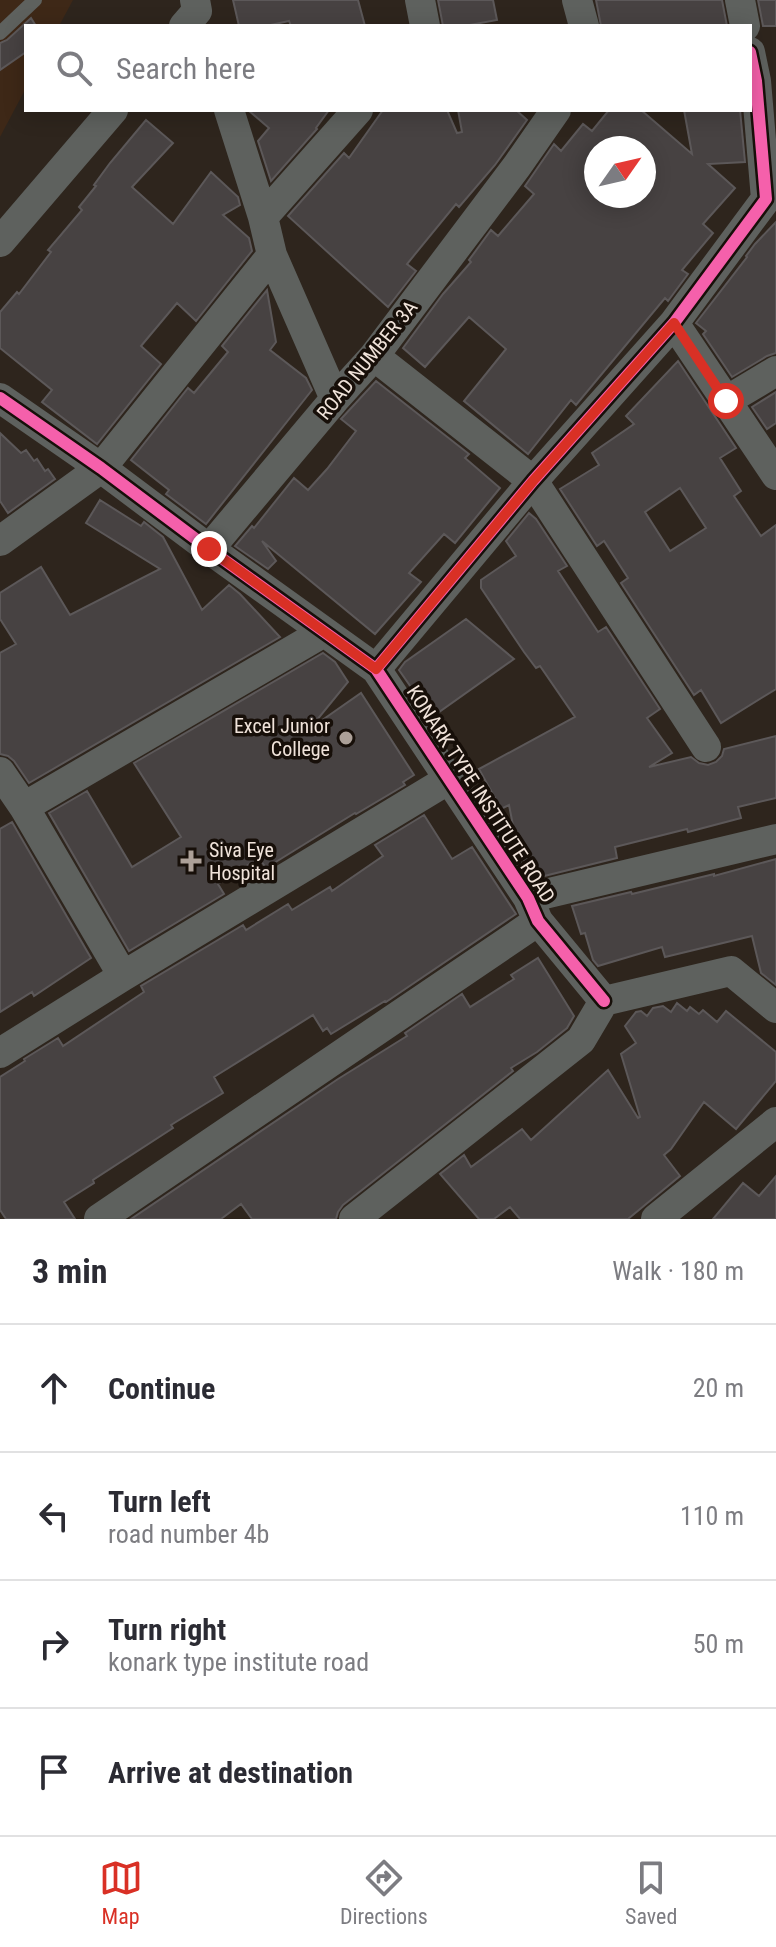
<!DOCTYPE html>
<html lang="en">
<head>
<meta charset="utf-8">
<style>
  :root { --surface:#fff; --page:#f2f2f3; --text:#2b2b33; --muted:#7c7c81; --line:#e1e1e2; --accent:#d93025 }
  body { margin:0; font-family:"Roboto Condensed",sans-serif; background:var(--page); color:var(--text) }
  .compass { position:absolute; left:584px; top:136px; width:72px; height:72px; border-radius:50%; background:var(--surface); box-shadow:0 4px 20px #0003; rotate:56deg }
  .stop { position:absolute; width:24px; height:24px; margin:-18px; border:6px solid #d93025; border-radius:50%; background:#fff }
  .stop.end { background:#d93025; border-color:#fff; box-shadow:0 2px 8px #0008 }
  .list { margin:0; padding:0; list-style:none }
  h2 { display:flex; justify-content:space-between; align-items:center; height:104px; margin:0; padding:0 32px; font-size:34px }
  h2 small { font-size:26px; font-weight:400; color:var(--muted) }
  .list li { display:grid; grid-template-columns:52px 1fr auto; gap:24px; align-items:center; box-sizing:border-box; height:128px; padding:0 32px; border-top:2px solid var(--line) }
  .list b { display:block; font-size:30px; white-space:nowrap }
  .list p { margin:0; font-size:26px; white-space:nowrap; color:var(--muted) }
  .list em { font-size:26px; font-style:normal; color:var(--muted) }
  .icon { flex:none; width:44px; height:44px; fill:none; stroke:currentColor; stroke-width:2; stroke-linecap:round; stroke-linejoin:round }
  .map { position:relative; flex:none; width:776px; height:1219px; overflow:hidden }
  .search { position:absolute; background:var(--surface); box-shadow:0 4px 20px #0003; left:24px; right:24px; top:24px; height:88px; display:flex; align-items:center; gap:20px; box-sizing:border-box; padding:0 28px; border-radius:0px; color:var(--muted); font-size:30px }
  .sheet { height:616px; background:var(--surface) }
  nav { display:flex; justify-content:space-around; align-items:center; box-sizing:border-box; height:112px; border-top:2px solid var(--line); background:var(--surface); font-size:22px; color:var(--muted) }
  nav a { display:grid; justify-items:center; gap:4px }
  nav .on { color:var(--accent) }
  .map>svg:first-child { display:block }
  .built { fill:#3e2817 }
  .building { fill:#474242; stroke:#5c5859; stroke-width:2; fill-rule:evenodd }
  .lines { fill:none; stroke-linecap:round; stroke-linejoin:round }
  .lane { stroke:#5e615e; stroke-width:14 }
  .street { stroke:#5e615e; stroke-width:30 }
  .cycleway-casing { stroke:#170f09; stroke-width:17 }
  .cycleway { stroke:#f560ab; stroke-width:12 }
  .route { stroke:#d93025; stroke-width:10 }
  .poi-dot { fill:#aca098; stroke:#170f09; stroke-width:3 }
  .labels { text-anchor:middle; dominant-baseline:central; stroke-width:7; stroke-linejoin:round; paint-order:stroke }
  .street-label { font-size:20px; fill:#f0e3da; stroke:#170f09 }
  .poi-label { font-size:20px; fill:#f0e3da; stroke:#170f09; text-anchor:end }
</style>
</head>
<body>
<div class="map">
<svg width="776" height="1219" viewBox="0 0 776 1219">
  <rect width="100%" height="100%" fill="#2e251d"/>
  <!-- built -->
  <path class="built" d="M0 0H73L59 26H26V88L0 137Z"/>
  <!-- building -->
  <path class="building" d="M233 0H358L365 26H291L289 21 266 26H239Z
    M438 0H493L497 20 464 26H443Z
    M596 0H722L727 26H601Z
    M758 0H776V26H763Z
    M31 18 36 26H26V52L0 70V43L7 40Z
    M248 110H329L316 128 317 129 271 181 258 141 269 128Z
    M383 110H447L457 133 462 132 458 110H516L527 120 495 165 459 207 456 204 407 264 416 271 388 307 288 216 344 153 349 158Z
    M609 110H641L692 154 684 110H740L745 162 708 164 735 188 703 224 713 233 682 270 688 274 668 301 665 298 576 405 571 400 528 454 464 401 506 349 469 317 425 367 403 348 443 294 471 262 469 260 491 230 498 236 534 194 525 186 554 144 561 151 583 124 592 131ZM596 148H644V196H596Z
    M146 120 173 143 132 187 173 224 211 172 238 197 240 205 223 215 249 238 252 251 196 321 177 303 141 346 161 364 97 444 42 402 52 390 0 348V312L17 292 19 294 51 252 48 250 82 210 79 207 96 186 94 185 110 163Z
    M776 222V353L767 356 732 377 703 334 706 331 696 323 747 257 746 256 755 244Z
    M267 290 276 342 270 350 306 378 312 390 206 524 166 494 169 490 131 460 188 388 194 393 228 352 222 346Z
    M678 361 736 448 720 458 741 491 734 496 761 536 776 525V689L721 723 701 690 694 695 621 583 628 578 604 541 597 546 560 489 599 465 592 453 634 424 626 416ZM680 488 706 528 670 551 645 512Z
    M376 381 469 454 465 458 500 488 455 543 444 534 409 573 421 582 375 634 262 541 276 561 268 569 235 546 252 526 254 528 294 478 308 490 327 469 356 431 341 419Z
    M776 392V423L767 429 752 407Z
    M0 433 21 453 26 450 34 461 37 459 45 471 48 469 55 479 8 513 0 501Z
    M100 500 141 526 144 522 163 537 202 610 229 585 240 594 280 637 29 783 14 761 8 756 0 754V653L16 644 0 619V593L41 567 70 615 160 569 86 523Z
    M529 513 536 519 567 566 558 571 598 632 606 627 660 709 647 718 672 753 649 767 691 757 699 763 708 765 716 762 722 756 724 749 776 736V798L738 807 741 818 688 832 687 829 615 847 617 858 536 878 518 851 509 805 501 809 479 769 575 717 540 666 536 668 524 652 481 588V580L516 556 506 541Z
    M466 619 514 659 432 717 399 670 405 662Z
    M323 653 335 662 348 682 316 721 318 723 361 693 414 775 403 782 405 785 356 814 355 813 266 868 259 858 218 884 224 894 129 951 49 813 87 791 132 867 181 837 134 763Z
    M424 815 452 859 472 847 516 914 386 1002 385 1001 331 1034 327 1028 323 1031 313 1015 214 1077 223 1093 171 1125 173 1128 93 1180 94 1183 64 1202 75 1219H6L0 1210V1077L25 1061 24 1059 58 1038 63 1046 144 992 141 986 243 925 246 930 288 904 292 910 330 887 332 891 383 856 375 845Z
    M12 822 91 958 34 996 32 992 0 1012V829Z
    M776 859V985L761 973 752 936 665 957 662 947 598 966 593 960 585 933 581 934 572 906 631 892 632 894 714 874V876Z
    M538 958 574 1016 567 1028 537 1052 511 1068 513 1071 343 1205 338 1212 336 1219H252L241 1204 221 1219H131L338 1079 407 1036 405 1033 462 994 470 1007 514 979 511 975Z
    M677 1003 687 1011 690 1007 699 1014 703 1010 717 1022 726 1011 776 1052V1081L736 1129 704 1102 671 1149 664 1155 680 1176 628 1219H520L510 1207 494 1219H479L440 1174 464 1155 471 1167 522 1129 531 1140 608 1070 638 1118 640 1117 621 1054 636 1043 625 1026 636 1012 641 1011 647 1016 653 1008 663 1006 671 1012Z
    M776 1176V1219H713L743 1183 759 1196Z"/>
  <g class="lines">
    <!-- lane -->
    <path class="lane" d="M0 33 35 0"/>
    <!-- street -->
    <path class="street" d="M420 0 425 26
      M577 0 584 26
      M740 0 745 26
      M184 26 197 11 195 0
      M229 110 263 217 272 255 335 399
      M263 217 358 110
      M0 242 113 110
      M674 323 776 475
      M374 356 533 481 706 747
      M0 398 101 468 209 549 376 669 528 898 538 921 604 1001
      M726 401 776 371
      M0 541 101 468 272 255
      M209 549 335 399 374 356 517 166 556 110
      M376 669 533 481 674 323 766 199 756 81 750 52
      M0 772 24 807 123 976
      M24 807 324 632
      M528 898 776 839
      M0 1053 123 976 451 778
      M99 1219 538 921
      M354 1219 581 1040 604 1001 731 971 776 1008
      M656 1219 776 1122"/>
    <!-- cycleway casing -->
    <g class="cycleway-casing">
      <path id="cycleway" d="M0 398 101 468 209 549 376 669 528 898 538 921 604 1001
        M376 669 533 481 674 323 766 199 756 81 750 52"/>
    </g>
    <!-- cycleway -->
    <use href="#cycleway" class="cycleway"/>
  </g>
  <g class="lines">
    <!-- route -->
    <path class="route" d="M209 549 376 669 533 481 674 323 726 401"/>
  </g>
  <!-- markers -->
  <g class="poi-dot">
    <circle cx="346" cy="738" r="8"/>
    <path d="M187 849h8v8h8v8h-8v8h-8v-8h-8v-8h8z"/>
  </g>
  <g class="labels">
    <!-- street labels -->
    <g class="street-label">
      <text transform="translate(367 360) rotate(-51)">ROAD NUMBER 3A</text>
      <text transform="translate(481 794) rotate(57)">KONARK TYPE INSTITUTE ROAD</text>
    </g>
    <!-- poi labels -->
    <g class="poi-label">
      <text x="330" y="726">Excel Junior<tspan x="330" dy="23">College</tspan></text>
      <text x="209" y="850" text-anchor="start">Siva Eye<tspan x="209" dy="23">Hospital</tspan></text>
    </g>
  </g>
</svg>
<svg class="compass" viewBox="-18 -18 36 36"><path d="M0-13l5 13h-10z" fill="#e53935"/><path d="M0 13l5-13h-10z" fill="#7c7c81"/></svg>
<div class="stop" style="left:726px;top:401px"></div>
<div class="stop end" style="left:209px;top:549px"></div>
<div class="search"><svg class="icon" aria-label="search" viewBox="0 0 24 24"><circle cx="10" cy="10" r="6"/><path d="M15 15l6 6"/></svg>Search here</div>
</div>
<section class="sheet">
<h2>3 min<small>Walk · 180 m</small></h2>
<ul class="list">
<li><svg class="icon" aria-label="ahead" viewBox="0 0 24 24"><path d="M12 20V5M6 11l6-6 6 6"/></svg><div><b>Continue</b></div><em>20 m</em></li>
<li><svg class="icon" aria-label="left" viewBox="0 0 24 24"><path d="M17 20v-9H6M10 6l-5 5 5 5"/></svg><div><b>Turn left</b><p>road number 4b</p></div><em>110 m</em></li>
<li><svg class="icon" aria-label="right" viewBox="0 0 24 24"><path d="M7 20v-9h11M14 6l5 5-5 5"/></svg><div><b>Turn right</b><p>konark type institute road</p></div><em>50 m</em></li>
<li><svg class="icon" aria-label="arrive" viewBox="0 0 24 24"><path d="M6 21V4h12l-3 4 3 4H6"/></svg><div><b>Arrive at destination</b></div></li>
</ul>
</section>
<nav>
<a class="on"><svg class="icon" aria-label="map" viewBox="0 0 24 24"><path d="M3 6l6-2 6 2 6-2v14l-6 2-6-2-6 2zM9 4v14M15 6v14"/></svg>Map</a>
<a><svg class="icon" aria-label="directions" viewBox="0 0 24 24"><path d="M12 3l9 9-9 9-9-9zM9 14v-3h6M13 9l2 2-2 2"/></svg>Directions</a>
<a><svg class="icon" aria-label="saved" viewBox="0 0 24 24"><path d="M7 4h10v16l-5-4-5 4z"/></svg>Saved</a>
</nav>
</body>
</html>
